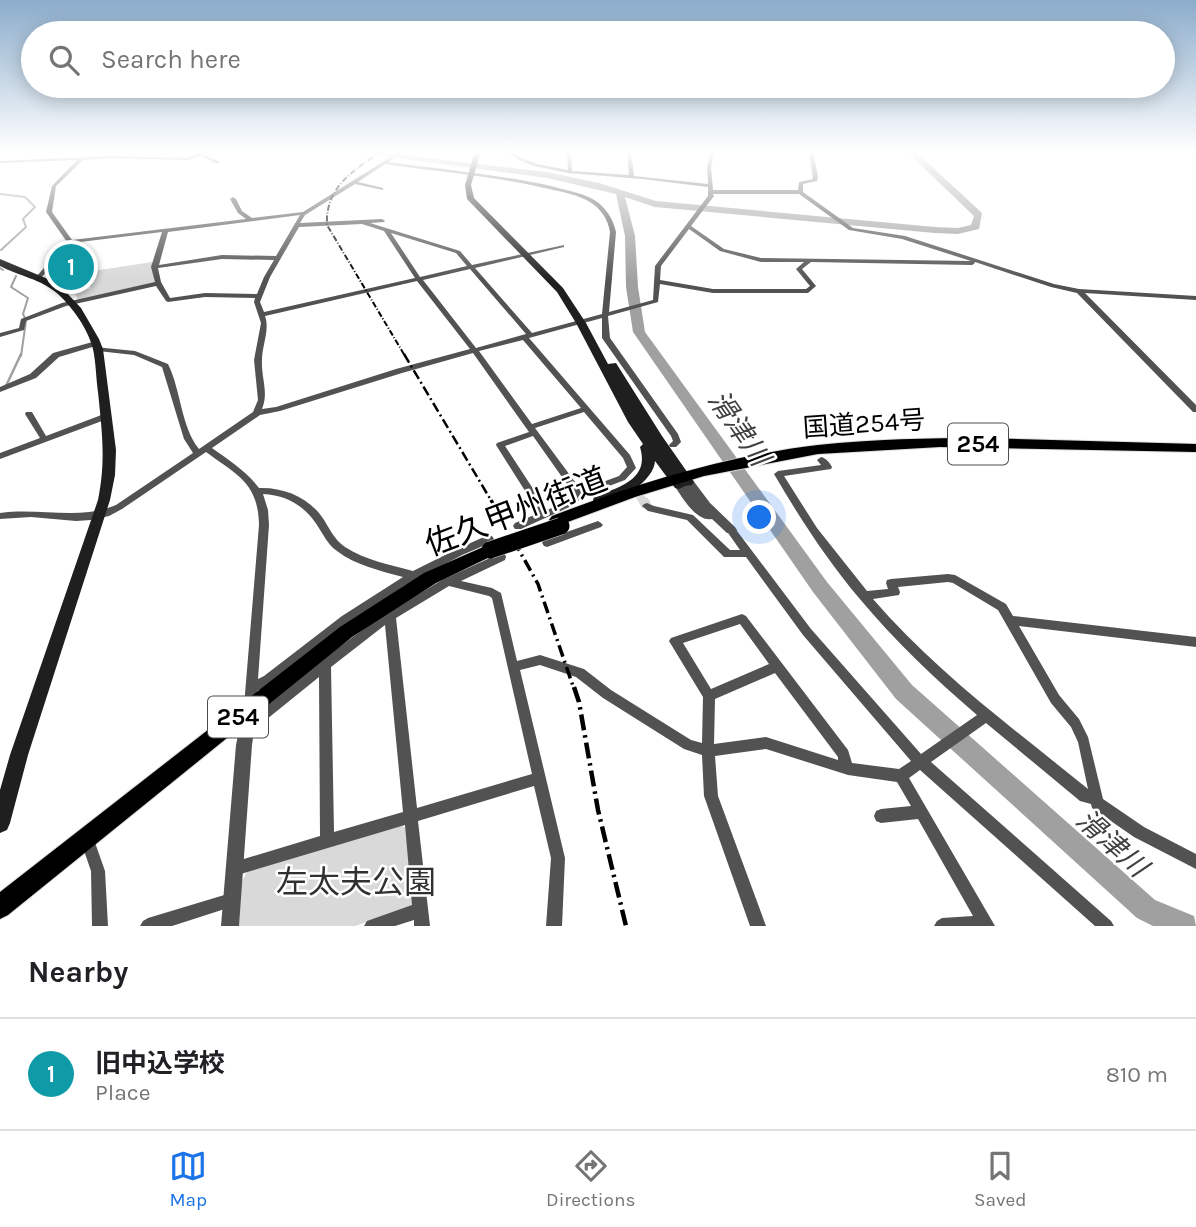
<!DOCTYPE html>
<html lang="en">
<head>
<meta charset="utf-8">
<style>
  :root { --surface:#fff; --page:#f6f6f6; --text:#202124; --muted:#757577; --line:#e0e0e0; --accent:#1a73e8 }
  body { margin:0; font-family:Karla,"Noto Sans JP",sans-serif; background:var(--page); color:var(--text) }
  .you { position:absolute; left:760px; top:518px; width:24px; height:24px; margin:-18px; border:5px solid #fff; border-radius:50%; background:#1a73e8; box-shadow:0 0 0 10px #1a73e833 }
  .badge { display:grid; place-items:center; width:46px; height:46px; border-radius:50%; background:var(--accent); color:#fff; font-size:23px; font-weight:700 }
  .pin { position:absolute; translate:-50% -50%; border:4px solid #fff; box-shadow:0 2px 7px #0006 }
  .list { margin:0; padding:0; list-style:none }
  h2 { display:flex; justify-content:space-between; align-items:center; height:91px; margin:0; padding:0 28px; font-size:30px }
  h2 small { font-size:23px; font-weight:400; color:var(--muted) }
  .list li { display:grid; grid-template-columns:46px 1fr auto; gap:21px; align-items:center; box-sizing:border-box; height:112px; padding:0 28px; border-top:2px solid var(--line) }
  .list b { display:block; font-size:26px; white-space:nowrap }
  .list p { margin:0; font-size:23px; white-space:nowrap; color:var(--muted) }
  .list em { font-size:23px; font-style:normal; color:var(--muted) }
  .icon { flex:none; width:38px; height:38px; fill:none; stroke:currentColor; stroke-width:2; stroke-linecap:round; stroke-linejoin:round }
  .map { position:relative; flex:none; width:1196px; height:926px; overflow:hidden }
  .search { position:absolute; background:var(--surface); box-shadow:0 4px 18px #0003; left:21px; right:21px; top:21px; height:77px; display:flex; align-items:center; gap:18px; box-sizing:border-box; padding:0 24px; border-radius:38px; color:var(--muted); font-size:26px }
  .sheet { height:203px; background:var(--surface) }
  nav { display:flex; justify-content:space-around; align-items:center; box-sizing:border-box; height:98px; border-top:2px solid var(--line); background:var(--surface); font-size:19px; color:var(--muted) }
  nav a { display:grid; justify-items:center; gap:4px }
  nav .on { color:var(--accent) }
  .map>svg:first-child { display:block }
  .green { fill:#d9d9d9 }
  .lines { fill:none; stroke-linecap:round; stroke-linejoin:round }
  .stream-far1 { stroke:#a0a0a0; stroke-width:2 }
  .stream { stroke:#a0a0a0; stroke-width:2.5 }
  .river { fill:#a0a0a0; fill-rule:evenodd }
  .minor-tunnel-far1 { stroke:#d9d9d9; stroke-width:8; stroke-dasharray:8 4.5; stroke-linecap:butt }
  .minor-tunnel { stroke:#d9d9d9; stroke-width:10; stroke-dasharray:10 5; stroke-linecap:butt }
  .trunk-casing { stroke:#dbdbdb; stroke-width:2 }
  .minor { fill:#525252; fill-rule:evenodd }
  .tertiary { fill:#525252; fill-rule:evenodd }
  .secondary { fill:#1f1f1f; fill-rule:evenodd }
  .trunk { fill:#000; fill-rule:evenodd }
  .rail-far3 { stroke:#000; stroke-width:2; stroke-dasharray:6 2 1 2; stroke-linecap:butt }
  .rail-far2 { stroke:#000; stroke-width:2.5; stroke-dasharray:10 3.5 2 3.5; stroke-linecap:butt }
  .rail-far1 { stroke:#000; stroke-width:3.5; stroke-dasharray:12 4.5 2 4.5; stroke-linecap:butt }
  .rail { stroke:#000; stroke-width:4.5; stroke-dasharray:16 5 2.5 5; stroke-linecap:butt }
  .trunk-bridge-casing { stroke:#dbdbdb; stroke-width:18; stroke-linecap:butt }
  .trunk-bridge { stroke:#000; stroke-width:17 }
  .labels { text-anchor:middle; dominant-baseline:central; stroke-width:5; stroke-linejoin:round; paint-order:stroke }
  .shield { fill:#fff; stroke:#4c4c4c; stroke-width:2 }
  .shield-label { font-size:24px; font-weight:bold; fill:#000 }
  .street-label { font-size:26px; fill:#000; stroke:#fff }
  .water-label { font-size:28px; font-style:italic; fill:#414141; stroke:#fff }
  .near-street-label { font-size:32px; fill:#000; stroke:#fff }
  .near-park-label { font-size:32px; fill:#303030; stroke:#fff }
</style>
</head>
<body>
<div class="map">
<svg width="1196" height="926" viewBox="0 0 1196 926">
  <rect width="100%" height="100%" fill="#fff"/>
  <!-- green -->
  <path class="green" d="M152 262 155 282 152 283 78 300 75 294 91 288 85 282 77 283 85 279 80 273Z
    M400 825 407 828 414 902 409 908 355 926H239L241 883 247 872Z"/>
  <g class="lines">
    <!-- stream-far1 -->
    <path class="stream-far1" d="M0 194 25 197 35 207 23 219 26 227 1 250
      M0 268 3 270
      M16 276 11 287 28 298 23 314 25 318
      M21 356 26 321"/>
    <!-- stream -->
    <path class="stream" d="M6 386 21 354"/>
    <!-- river -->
    <path class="river" d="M345 151H368L547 172 599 183 656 201 935 227 958 228 971 225 974 216 906 151H915L982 213 979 229 958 234 935 233 655 207 625 197 635 236 638 287 645 332 827 582 912 685 1155 900 1194 916 1196 926H1153L1137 918 896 699 813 592 633 332 626 287 625 236 616 194 547 178Z"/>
    <!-- minor-tunnel-far1 -->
    <path class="minor-tunnel-far1" d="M632 486 644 502"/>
    <!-- minor-tunnel -->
    <path class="minor-tunnel" d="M643 500 647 506"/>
    <!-- trunk casing -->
    <g class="trunk-casing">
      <path id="trunk" d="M983 438 1196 444V452L940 447 818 454 704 476 635 497 557 526 552 524 549 520 552 516C638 483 726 456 818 445 873 439 928 438 983 438Z
        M490 544 496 546 498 550 496 554 436 583 352 637 8 915 0 919V892L340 627 424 573Z"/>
    </g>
    <!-- minor -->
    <path class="minor" d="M207 151H213L204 155 219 161V163H215L200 156 188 160 112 158 83 160 56 186 52 212 72 240 246 219 238 213 230 199 233 197 236 199 242 211 252 218 303 212 400 151H405L388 162C444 170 500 174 555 187 568 191 584 193 596 201 607 209 613 219 616 232L609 312 653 300 655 266 708 196V187L642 179 568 173 534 166 519 160 506 152H483L481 151H510L522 158 537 164 568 170 567 151H571L572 171 629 175 627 151H631L634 176 708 184 707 167 711 151H715L711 167 713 190H798L799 182 813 179 809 151H813L818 177 817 181 803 184V192L853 228 905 236 1054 284 1079 289 1196 296V300L1085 293 1196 405V412H1193L1077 293 1051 287 975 262 974 264 972 265 811 262 802 269 816 286 808 293H713L660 284 658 302 608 316 610 338 678 434 681 442 676 447H670L669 445 673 441 671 436 602 338V318L529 338 630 455 636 468 625 480 582 496 576 504 521 529H515L513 526 515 523 539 513 496 445 497 443 529 432 473 353 402 373 280 411 260 415 212 448C229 460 246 471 259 488 283 487 308 497 322 517 329 527 334 540 345 547 365 560 391 565 413 571L455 550 486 536H492L494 539 492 542 462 555 404 586 350 623 272 684 257 691 256 706 254 710 250 712 246 710 244 706 259 525C258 482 237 475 206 452L122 509 109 516 91 520 76 521 31 517 0 519V513C39 507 79 521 116 505L193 453 184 439 162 367 134 355 98 351 94 349 95 347 135 351 168 364C181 390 181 427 199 449L253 412 258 400 254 360 261 323 254 302 255 298 205 297 168 302 166 301 156 286 66 306 26 321 24 330 0 337V333L19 328 21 319 62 303 155 282 151 267 162 232 72 243 40 279H36V277L67 242 46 212 52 186 77 160 0 163V161L112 156 188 158 197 153ZM385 164C439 172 496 176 549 189 563 192 578 195 590 202 601 209 608 219 610 232L602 314 532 333 475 268 564 247V245L472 265 460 251 370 223 384 222 385 221 382 219 300 223 305 215 355 184 383 190V188L358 182ZM713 194H799L849 230 902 239 971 261 761 258 724 249 691 226 714 196ZM300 215 276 256 222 255 159 265 168 232ZM362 224 384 231 415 278 264 312 260 302 270 277 299 227ZM689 229 720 251 761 262H804L796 269 810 286 806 289H713L660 280 661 266ZM391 233 456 253 467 266 420 277ZM222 259 274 260 264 277 257 294 205 293 170 298 161 282 158 268ZM470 269 526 334 476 348 423 280ZM417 281 470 349 396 369 276 407 262 409C269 392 261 378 262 360 262 345 270 330 265 316ZM523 340 581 408 532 424 479 351ZM584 412 623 458 627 467 619 476 581 490 535 428ZM533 436 574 494 570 500 547 510 505 446ZM263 494C286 495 305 506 317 525 323 534 328 545 337 551 355 565 381 571 403 577L342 616 264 676 258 679 269 525 268 510Z
      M96 341 100 343 99 345 59 357 36 378 0 392V387L30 374 53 353Z
      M26 412H32L46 436 104 414H110L111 416 110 418 0 459V453L40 438 25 414Z
      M821 457C826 458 830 463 832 467L831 469 784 476 817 528 867 591 888 589 886 583 887 580 891 579 948 574 955 575 1006 604 1013 616 1196 637V647L1019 626 1059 695 1079 719 1088 737 1103 799 1144 827 1196 854V869L1134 837 1092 808 1091 804 1080 801 986 723 931 762 1111 921 1114 926H1095L920 770 909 778 995 926H934L937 921 942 918 973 916 918 819 881 823 876 821 874 816 876 811 881 809 911 806 897 782 848 775 766 749 715 756 718 796 766 926H750L704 796 702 755 684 749 603 698 576 677 540 665 520 670 565 858 562 926H546L551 858 534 786 418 821 430 926H414V920L395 926H364L367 921 412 905 405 825 234 876 229 874 227 869 229 864 234 862 320 836 319 677 252 731 248 733 244 731 242 727 244 723 321 660 386 613 444 579 501 553 505 554 506 557 505 560 461 581 492 588 501 593 517 661 540 655 584 669 611 690 691 740 702 743 703 697 669 641 671 638 742 614 746 616 848 750 852 763 899 769 911 761 803 635 746 557H724L687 520 648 511 642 506 644 504 647 503 654 506 693 515 730 550H740L726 530 728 527H734L811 629 921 754 977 715C935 679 894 640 859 598 827 560 799 517 774 474L778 471 821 465 817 460ZM948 582 953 583 998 610 1051 703 1071 727 1078 742 1088 789C1013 728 936 672 873 599L899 595 900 592 898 587ZM449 586 489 596 492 598 532 774 417 808 396 618ZM740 624 769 664 711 689 683 643ZM385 625 403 812 334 832 331 667ZM775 673 838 757V760L766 737 714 744 715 699Z
      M598 521 601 523 603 525 601 527 547 547 544 546 542 543 544 540Z
      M87 832 92 834 105 871 108 926H92L91 871 80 839 82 834Z
      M231 893 236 895 238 900 236 905 231 907 172 926H140L143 921 148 918Z"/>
    <!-- tertiary -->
    <path class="tertiary" d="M688 478 692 479 710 503 735 527 737 530 735 533H727L712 519C696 522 682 497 674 485L675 482H683L684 479Z
      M250 703 255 705 257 710 252 745 239 926H221L236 745 243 710 245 705Z"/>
    <!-- secondary -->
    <path class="secondary" d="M475 151H481L471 185 474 198 563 288 586 323 608 364 616 363 662 436 692 479 694 482 692 485 685 486 679 489 675 488 655 461C654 482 614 507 594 503L593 500 594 497C619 487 650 480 640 447L643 444 628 422 576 323 557 292 467 199 465 185Z
      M0 259 48 279 65 291 81 308 99 339 103 349 116 450 115 475 110 500 28 755 10 823 7 830 0 833V790L10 755 98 500C106 460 102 432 98 392 96 378 96 363 93 349 88 329 73 308 58 294 41 279 19 276 0 266Z"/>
    <!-- trunk -->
    <use href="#trunk" class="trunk"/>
    <!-- rail-far3 -->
    <path class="rail-far3" d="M382 151C354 170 325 187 327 225L405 356"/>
    <!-- rail-far2 -->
    <path class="rail-far2" d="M404 354 492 502"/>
    <!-- rail-far1 -->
    <path class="rail-far1" d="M491 500 538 584 574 689"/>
    <!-- rail -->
    <path class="rail" d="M574 687 579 702 598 810 626 926"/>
    <!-- trunk-bridge casing -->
    <g class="trunk-bridge-casing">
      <path id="trunk-bridge" d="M490 550 561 526"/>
    </g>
    <!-- trunk-bridge -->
    <use href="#trunk-bridge" class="trunk-bridge"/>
  </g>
  <!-- sky -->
  <linearGradient id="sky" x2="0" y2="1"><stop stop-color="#8baccb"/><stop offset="0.54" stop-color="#fff"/><stop offset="1" stop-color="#fff" stop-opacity="0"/></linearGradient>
  <rect width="1196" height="281" fill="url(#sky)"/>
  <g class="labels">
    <!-- shield labels -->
    <g class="shield">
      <rect x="948" y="423.5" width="60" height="41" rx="5"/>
      <rect x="208" y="696.5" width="60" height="41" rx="5"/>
    </g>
    <g class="shield-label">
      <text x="978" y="444">254</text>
      <text x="238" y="717">254</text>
    </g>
    <!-- street labels -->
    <g class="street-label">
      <text transform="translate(864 424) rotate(-4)">国道254号</text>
    </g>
    <!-- water labels -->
    <g class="water-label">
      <text transform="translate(739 428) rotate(55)">滑津川</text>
      <text transform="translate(1112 843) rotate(42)">滑津川</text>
    </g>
    <!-- near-street labels -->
    <g class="near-street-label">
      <text transform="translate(516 512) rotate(-21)">佐久甲州街道</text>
    </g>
    <!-- near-park labels -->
    <g class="near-park-label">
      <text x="356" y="882">左太夫公園</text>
    </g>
  </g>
</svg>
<div class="you"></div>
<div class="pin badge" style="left:71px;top:267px;background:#0f9aa8">1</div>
<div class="search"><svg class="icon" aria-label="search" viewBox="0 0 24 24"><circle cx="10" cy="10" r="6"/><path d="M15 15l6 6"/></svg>Search here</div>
</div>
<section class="sheet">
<h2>Nearby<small></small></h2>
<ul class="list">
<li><span class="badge" style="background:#0f9aa8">1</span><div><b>旧中込学校</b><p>Place</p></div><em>810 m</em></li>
</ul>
</section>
<nav>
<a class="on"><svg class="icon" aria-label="map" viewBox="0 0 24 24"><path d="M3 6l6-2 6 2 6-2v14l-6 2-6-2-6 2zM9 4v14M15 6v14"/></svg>Map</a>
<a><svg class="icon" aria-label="directions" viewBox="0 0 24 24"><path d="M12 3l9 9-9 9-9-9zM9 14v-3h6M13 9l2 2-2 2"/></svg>Directions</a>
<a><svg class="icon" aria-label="saved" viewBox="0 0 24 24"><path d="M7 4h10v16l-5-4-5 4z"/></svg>Saved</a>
</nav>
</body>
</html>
